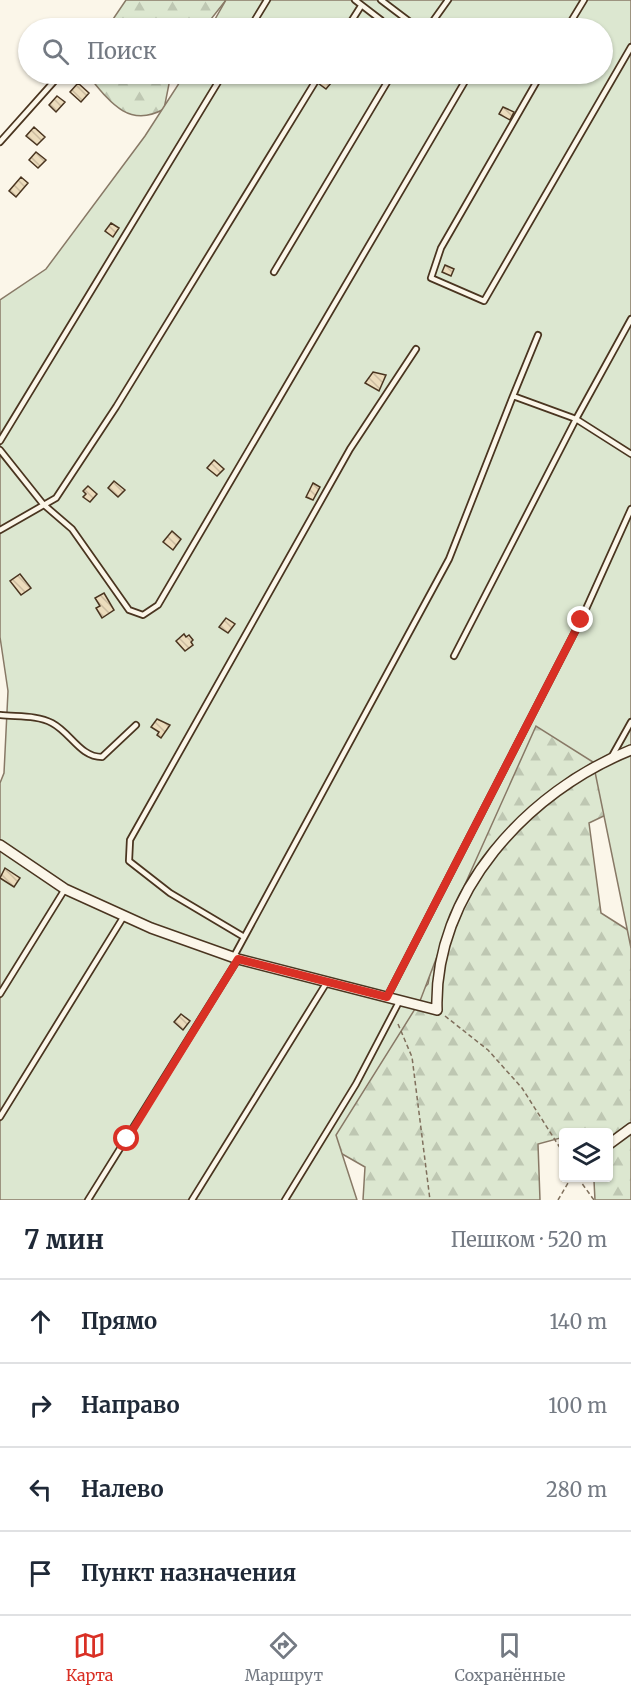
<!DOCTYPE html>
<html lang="ru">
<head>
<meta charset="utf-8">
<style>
  :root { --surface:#fff; --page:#f2f2f3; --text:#1f2937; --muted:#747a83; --line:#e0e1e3; --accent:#d93025 }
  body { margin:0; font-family:Merriweather,serif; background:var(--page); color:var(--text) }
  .controls { position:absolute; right:18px; bottom:18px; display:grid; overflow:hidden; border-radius:6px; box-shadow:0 2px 4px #0004 }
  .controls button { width:54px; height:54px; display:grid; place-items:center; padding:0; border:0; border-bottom:2px solid var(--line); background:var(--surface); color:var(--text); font:30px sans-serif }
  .stop { position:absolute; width:18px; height:18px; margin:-14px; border:4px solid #d93025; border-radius:50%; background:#fff }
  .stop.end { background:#d93025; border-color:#fff; box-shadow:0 2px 6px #0008 }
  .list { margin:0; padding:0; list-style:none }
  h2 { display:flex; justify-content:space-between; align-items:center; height:78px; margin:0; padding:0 24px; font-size:26px }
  h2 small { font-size:20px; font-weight:400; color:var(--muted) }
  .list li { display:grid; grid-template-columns:39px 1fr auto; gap:18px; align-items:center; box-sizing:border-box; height:84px; padding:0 24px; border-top:2px solid var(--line) }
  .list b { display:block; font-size:22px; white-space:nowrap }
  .list em { font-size:20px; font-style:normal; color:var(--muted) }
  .icon { flex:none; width:33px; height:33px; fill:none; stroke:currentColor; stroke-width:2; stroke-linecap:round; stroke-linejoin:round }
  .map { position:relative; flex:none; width:631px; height:1200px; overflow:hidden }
  .search { position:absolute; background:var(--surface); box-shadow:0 2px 4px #0004; left:18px; right:18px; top:18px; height:66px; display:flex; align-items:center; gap:15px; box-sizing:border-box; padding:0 21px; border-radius:33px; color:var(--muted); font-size:22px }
  .sheet { height:414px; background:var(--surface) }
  nav { display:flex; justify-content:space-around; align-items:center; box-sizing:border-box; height:84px; border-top:2px solid var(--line); background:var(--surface); font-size:16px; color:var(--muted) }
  nav a { display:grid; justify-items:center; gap:3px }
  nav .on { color:var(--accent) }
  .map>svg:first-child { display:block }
  .forest { fill:url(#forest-firs); stroke:#887966; stroke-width:1.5 }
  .garden { fill:#dce7d0; stroke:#887966; stroke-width:1.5 }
  .building { fill:url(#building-back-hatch); stroke:#4a3520; stroke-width:1.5 }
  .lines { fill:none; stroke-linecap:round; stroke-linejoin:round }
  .lane-casing { stroke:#4a3520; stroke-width:8 }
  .street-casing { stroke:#4a3520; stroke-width:12 }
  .path { stroke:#7f6f5c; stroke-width:1.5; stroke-dasharray:4.5 3; stroke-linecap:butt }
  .lane { stroke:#fbf6e9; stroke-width:4.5 }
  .street { stroke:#fbf6e9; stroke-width:9 }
  .route { stroke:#d93025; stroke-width:8 }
</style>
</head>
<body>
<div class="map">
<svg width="631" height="1200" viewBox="0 0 631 1200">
  <defs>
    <pattern id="forest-firs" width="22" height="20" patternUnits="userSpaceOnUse" patternTransform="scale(1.5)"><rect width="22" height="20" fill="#dce7d0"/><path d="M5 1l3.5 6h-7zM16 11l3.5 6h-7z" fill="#bec7b2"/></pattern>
    <pattern id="building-back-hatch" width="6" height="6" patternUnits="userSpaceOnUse" patternTransform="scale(1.5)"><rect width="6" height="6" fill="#ecdcbc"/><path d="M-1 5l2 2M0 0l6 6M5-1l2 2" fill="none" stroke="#ccbda1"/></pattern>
  </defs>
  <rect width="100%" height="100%" fill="#fbf6e9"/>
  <!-- forest -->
  <path class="forest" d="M126 0H226L204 28H107Z
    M87 74H171L164 109C128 129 109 101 87 74Z
    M568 660 629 804 589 823 601 913 631 932V1200H595L594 1181 591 1178H608V1132H564L563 1142 560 1138 538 1144 540 1200H363L365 1167 337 1151 336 1135 382 1030 428 984 434 952 500 792Z"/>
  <!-- garden -->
  <path class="garden" d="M226 0H631V948L593 762 536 726 462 891 420 1001 336 1135 357 1200H0V783L4 773 8 691 0 637V300L46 269 145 136 185 74H602V28H210Z"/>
  <!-- building -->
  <path class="building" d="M323 76 331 83 326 89 318 83Z
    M78 83 89 93 81 102 70 92Z
    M57 96 65 102 56 112 49 105Z
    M503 107 514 112 510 120 499 114Z
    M34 127 45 137 37 145 26 136Z
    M36 152 46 160 38 168 29 160Z
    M21 177 28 183 16 197 9 191Z
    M111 223 119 228 113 237 105 231Z
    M445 265 454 269 451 276 442 272Z
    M373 372 386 375 379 391 365 383Z
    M214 460 224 469 217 476 207 468Z
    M114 481 125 490 118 497 108 488Z
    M313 483 320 487 313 500 306 497Z
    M88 486 97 494 90 502 83 497 86 494 83 491Z
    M172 531 181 539 173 550 163 542Z
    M20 574 31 588 21 595 10 581Z
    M104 593 114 610 102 618 96 608 100 606 95 598Z
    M226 618 235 624 228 633 219 627Z
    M184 634 186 637 189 635 193 640 191 642 193 645 185 651 176 641Z
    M157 719 170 725 161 738 157 735 159 732 151 727Z
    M5 868 20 878 14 887 0 878Z
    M181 1014 190 1021 183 1030 174 1022Z"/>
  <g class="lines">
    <!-- lane casing -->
    <g class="lane-casing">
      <path id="lane" d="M355 0 381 20 387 28
        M381 0 410 22 422 28
        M250 28 267 0
        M347 28 361 6
        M428 28 448 0
        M567 28 584 0
        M541 74 441 248 431 278 484 301 631 47
        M0 142 58 77
        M274 272 392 74
        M513 396 538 335
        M0 441 223 74
        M0 450 43 504 72 529 129 610 143 615 158 605 464 83
        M0 530 56 498 116 407 320 74
        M454 656 576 419 631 319
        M0 715C17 717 37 715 52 723 71 733 80 757 102 757L136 725
        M612 756 631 722
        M244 937 170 893 129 861 130 840 350 449 416 349
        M233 958 449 559 513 396 576 419 631 454
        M0 994 65 889
        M387 997 581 620 631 509
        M0 1117 124 916
        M88 1200 238 959
        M192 1200 327 982
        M285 1200 356 1084 400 1000"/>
    </g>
    <!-- street casing -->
    <g class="street-casing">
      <path id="street" d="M0 845 65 889 151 928 238 959 437 1010C433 893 528 791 631 750
        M608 1145 631 1128"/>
    </g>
    <!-- path -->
    <path class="path" d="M445 1016 488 1050 522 1088 564 1154
      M398 1024 412 1057 430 1200
      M578 1178 594 1200
      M558 1200 571 1178"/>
    <!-- lane -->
    <use href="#lane" class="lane"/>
    <!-- street -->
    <use href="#street" class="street"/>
  </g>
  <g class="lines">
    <!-- route -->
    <path class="route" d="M127 1139 238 959 387 997 581 620"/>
  </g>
</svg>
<div class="controls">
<button><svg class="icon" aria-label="layers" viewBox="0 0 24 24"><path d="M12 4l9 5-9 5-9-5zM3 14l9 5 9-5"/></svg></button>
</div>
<div class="stop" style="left:127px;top:1139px"></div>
<div class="stop end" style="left:581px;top:620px"></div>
<div class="search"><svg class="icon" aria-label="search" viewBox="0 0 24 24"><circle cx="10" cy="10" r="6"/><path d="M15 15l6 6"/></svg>Поиск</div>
</div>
<section class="sheet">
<h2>7 мин<small>Пешком · 520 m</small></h2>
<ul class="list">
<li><svg class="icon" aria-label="ahead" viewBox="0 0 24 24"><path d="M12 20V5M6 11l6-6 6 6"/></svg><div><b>Прямо</b></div><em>140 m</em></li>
<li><svg class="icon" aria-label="right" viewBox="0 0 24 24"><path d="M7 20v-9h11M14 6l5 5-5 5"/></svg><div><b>Направо</b></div><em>100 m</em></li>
<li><svg class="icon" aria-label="left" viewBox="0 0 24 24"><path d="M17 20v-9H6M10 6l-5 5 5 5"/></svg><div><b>Налево</b></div><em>280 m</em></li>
<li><svg class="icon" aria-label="arrive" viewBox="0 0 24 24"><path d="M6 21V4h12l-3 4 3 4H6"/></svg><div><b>Пункт назначения</b></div></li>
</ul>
</section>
<nav>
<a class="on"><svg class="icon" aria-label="map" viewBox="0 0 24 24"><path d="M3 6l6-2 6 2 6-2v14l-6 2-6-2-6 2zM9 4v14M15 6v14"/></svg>Карта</a>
<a><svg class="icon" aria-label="directions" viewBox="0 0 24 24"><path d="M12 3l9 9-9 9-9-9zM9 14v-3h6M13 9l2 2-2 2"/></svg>Маршрут</a>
<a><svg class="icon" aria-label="saved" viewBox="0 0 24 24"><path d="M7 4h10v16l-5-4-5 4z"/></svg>Сохранённые</a>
</nav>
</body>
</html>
